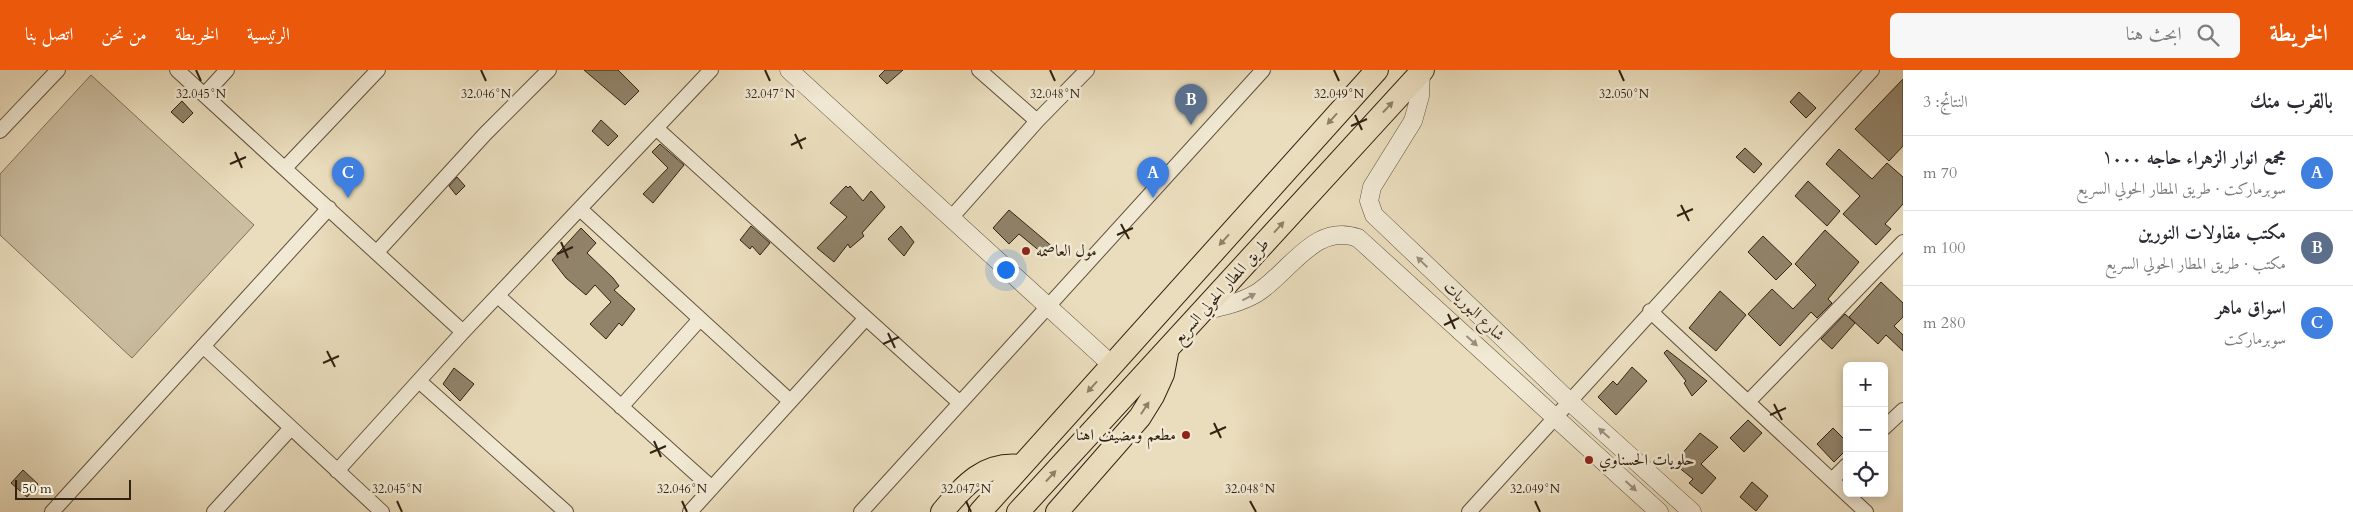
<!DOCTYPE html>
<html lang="ar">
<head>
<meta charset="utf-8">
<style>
  :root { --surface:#fff; --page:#f7f7f7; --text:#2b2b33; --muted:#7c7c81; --line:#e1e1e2; --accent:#ea580c }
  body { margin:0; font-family:Cardo,Amiri,serif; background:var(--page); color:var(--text); direction:rtl }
  .controls { position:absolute; right:15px; bottom:15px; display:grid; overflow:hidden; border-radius:8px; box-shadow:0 2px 8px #0003 }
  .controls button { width:45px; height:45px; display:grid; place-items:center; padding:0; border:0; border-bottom:1px solid var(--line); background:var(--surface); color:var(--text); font:25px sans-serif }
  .scale { position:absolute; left:15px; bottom:12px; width:116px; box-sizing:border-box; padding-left:5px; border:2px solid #312211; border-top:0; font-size:14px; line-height:18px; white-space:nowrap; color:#312211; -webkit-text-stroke:4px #f1e9d4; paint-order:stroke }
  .you { position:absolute; left:1005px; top:199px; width:18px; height:18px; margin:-12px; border:4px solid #fff; border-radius:50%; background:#1a73e8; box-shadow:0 0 0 8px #1a73e833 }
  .badge { display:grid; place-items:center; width:32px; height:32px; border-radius:50%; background:var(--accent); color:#fff; font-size:16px; font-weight:700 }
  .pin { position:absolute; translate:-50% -41px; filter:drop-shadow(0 1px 2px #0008) }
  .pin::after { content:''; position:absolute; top:26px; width:18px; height:15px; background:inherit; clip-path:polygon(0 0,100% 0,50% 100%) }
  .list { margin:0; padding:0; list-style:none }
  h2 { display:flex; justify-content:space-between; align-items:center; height:65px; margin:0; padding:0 20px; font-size:21px }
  h2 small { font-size:16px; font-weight:400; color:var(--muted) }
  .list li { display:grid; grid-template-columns:32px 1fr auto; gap:15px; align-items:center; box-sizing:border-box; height:75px; padding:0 20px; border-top:1px solid var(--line) }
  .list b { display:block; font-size:19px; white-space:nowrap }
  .list p { margin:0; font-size:16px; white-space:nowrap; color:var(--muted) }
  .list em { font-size:16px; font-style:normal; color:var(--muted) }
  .icon { flex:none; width:28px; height:28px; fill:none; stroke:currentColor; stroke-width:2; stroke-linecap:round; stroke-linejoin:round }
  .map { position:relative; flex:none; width:1903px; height:442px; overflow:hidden; direction:ltr }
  header { display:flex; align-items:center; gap:30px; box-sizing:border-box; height:70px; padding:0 25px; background:var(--accent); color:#fff }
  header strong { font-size:24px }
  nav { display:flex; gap:28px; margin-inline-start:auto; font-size:18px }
  .search { width:350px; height:45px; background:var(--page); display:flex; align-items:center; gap:12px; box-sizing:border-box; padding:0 18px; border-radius:8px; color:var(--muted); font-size:19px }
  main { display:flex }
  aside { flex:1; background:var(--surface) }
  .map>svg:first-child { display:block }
  .green { fill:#cbbda0; stroke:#7e7058 }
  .building { fill:#91836a; stroke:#312211 }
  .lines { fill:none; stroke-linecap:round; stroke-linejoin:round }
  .minor-casing { stroke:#5f513c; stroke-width:16 }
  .tertiary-casing { stroke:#5f513c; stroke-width:19 }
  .trunk-casing { stroke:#312211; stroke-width:24 }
  .minor { stroke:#f1e9d4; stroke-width:14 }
  .tertiary { stroke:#f1e9d4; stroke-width:18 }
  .trunk { stroke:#eaddbd; stroke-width:22 }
  .oneway { fill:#8e8067 }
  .oneway2 { fill:#9b8f7c }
  .ticks { fill:none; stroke:#312211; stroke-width:2 }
  .poi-dot { fill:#8f2418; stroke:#f1e9d4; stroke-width:2 }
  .labels { text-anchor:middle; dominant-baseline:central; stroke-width:5; stroke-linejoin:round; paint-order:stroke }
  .poi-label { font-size:16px; fill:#312211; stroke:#f1e9d4; text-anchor:start }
  .street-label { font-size:16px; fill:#312211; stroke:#f1e9d4 }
  .ticks-label { font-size:12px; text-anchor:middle; fill:#312211; stroke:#f1e9d4; stroke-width:5; stroke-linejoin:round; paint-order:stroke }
</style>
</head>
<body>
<header>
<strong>الخريطة</strong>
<div class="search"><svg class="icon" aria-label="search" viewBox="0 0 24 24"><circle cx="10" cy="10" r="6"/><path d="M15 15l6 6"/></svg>ابحث هنا</div>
<nav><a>الرئيسية</a><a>الخريطة</a><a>من نحن</a><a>اتصل بنا</a></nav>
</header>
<main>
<aside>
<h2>بالقرب منك<small>النتائج: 3</small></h2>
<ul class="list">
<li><span class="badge" style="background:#3f7fe0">A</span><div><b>مجمع انوار الزهراء حاجه ١٠٠٠</b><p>سوبرماركت · طريق المطار الحولي السريع</p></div><em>70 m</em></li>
<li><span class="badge" style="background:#5c6f8a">B</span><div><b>مكتب مقاولات النورين</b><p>مكتب · طريق المطار الحولي السريع</p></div><em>100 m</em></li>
<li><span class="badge" style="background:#3f7fe0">C</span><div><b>اسواق ماهر</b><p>سوبرماركت</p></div><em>280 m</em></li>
</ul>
</aside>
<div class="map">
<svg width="1903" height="442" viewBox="0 0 1903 442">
  <rect width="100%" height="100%" fill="#eaddbd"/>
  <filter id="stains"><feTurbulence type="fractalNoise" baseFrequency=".004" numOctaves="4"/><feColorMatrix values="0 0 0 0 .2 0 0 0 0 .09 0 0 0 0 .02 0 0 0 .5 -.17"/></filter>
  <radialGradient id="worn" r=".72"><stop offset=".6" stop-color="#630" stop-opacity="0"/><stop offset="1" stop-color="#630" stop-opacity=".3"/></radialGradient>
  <!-- green -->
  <path class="green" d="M91 5 254 155 132 288 0 165V104Z"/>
  <!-- building -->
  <path class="building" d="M584 0H618L639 21 625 35Z
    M885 0H903L887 14 879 6Z
    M1903 9V76L1889 91 1855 59Z
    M1799 22 1816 38 1806 48 1790 32Z
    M182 31 193 43 183 53 171 42Z
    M601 50 618 66 608 76 592 61Z
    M660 74 684 95 653 133 643 124 668 98 652 82Z
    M1745 78 1762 94 1754 103 1736 87Z
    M1839 79 1872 109 1887 93 1903 107V134L1885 154 1891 159 1876 175 1843 144 1860 126 1826 94Z
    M457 107 465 116 456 125 449 116Z
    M1808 111 1840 141 1827 156 1795 126Z
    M846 116 848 118 850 116 863 131 871 121 885 137 862 163 864 166 850 178 848 174 834 192 817 178 847 147 830 133Z
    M1009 140 1054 178 1047 187 1019 164 1009 174 993 158Z
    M751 156 770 173 760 185 752 176 750 179 740 170Z
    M901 156 914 172 904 186 888 169Z
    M581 158 596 173 587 183 613 208 619 216 614 220 635 239 622 256 619 253 606 269 590 254 611 232 595 215 586 225 566 208 552 190Z
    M1825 160 1859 192 1828 229 1832 233 1817 248 1811 242 1780 276 1748 244 1772 219 1793 239 1816 215 1795 194Z
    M1763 166 1792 194 1776 210 1748 182Z
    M1881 212 1903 233V247L1894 256 1903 265V281L1886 265 1878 274 1849 247Z
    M1720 221 1746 245 1716 281 1689 258Z
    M1845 244 1855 253 1832 279 1821 269Z
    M1667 280 1707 311 1692 326 1684 313 1686 311 1664 283Z
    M1632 297 1647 311 1616 345 1598 327 1613 311 1617 315Z
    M454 298 474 314 460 331 443 314Z
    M1748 350 1762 363 1744 382 1730 368Z
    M1833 358 1847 372V379L1834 392 1817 374Z
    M1700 363 1718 377 1701 394 1716 408 1702 424 1689 413 1693 409 1677 396 1683 388 1680 386Z
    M23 400 38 414 27 427 11 413Z
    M1752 412 1768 426 1756 441 1740 427Z"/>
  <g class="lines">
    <!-- minor casing -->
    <g class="minor-casing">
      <path id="minor" d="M177 0 463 262
        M979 0 1037 51
        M205 24 227 0
        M656 58 960 333
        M0 61 58 0
        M285 98 378 0
        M580 139 790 331
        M951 148 1037 51 1087 0
        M377 182 485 64 549 0
        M498 226 712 418
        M1650 241 1866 442
        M203 276 382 442
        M419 311 566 442
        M1748 332 1903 172
        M621 337 700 249
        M1884 358 1903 340
        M337 401 463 262 711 0
        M1832 410 1847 395
        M52 442 329 138
        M214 442 291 358
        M690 442 866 248
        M861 442 1263 0
        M1469 442 1872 0"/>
    </g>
    <!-- tertiary casing -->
    <g class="tertiary-casing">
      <path id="tertiary" d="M789 0 1112 295
        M1421 1 1420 26 1413 51 1372 117 1369 131 1374 145 1569 331 1692 442
        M1203 241C1221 237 1240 233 1257 223 1290 202 1315 152 1358 168L1659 442"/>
    </g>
    <!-- trunk casing -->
    <g class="trunk-casing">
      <path id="trunk" d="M942 442C964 416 983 392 1021 396
        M980 442 1377 0
        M1018 442 1423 0
        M1057 442 1140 347 1153 326 1163 304 1167 283"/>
    </g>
    <!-- minor -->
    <use href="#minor" class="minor"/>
    <!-- tertiary -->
    <use href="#tertiary" class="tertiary"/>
    <!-- trunk -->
    <use href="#trunk" class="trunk"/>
  </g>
  <!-- one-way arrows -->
  <defs><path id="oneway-solid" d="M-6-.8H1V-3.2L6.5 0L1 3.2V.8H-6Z" transform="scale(1.25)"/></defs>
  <g class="oneway">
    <use href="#oneway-solid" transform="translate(1388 37) rotate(-47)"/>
    <use href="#oneway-solid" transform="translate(1332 49) rotate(132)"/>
    <use href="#oneway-solid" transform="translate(1279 157) rotate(-48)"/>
    <use href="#oneway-solid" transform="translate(1224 170) rotate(132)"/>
    <use href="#oneway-solid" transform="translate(1092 317) rotate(132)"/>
    <use href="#oneway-solid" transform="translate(1145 338) rotate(-57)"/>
    <use href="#oneway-solid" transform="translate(1051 406) rotate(-47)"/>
  </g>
  <g class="oneway2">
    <use href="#oneway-solid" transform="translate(1422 192) rotate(-136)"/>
    <use href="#oneway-solid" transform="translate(1249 227) rotate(-27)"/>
    <use href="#oneway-solid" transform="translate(1472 271) rotate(42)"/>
    <use href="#oneway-solid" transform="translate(1604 363) rotate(-138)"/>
    <use href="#oneway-solid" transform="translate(1631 416) rotate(42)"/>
  </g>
  <!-- ticks -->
  <path class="ticks" d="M196 0 201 11M481 0 486 11M765 0 770 11M1050 0 1055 11M1334 0 1339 11M1619 0 1624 11M1355 45 1362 60M1351 56 1367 49M795 64 802 79M791 75 806 68M235 82 242 98M230 94 246 87M1681 135 1689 151M1677 146 1693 139M1121 154 1129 169M1117 165 1133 158M561 172 568 188M557 184 573 177M1448 244 1455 259M1444 255 1459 248M888 263 895 278M883 274 899 267M327 281 335 297M323 293 339 286M1774 334 1782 350M1770 345 1786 338M1214 353 1221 368M1210 364 1226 357M654 371 661 387M650 383 666 376M397 431 402 442M682 431 687 442M966 431 971 442M1250 431 1256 442M1535 431 1540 442"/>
  <!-- markers -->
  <g class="poi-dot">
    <circle cx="1026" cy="181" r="5"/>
    <circle cx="1186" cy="365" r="5"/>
    <circle cx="1589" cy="390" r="5"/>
  </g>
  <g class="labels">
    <!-- poi labels -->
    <g class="poi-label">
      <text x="1036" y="181">مول العاصمه</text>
      <text x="1176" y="365" text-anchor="end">مطعم ومضيف اهنا</text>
      <text x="1599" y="390">حلويات الحسناوي</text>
    </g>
    <!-- street labels -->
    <g class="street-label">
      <text transform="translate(1221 221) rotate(-48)">طريق المطار الحولي السريع</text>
      <text transform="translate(1474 241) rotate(44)">شارع البوريات</text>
    </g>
  </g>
  <g class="ticks-label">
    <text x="201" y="28">32.045°N</text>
    <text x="486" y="28">32.046°N</text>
    <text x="770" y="28">32.047°N</text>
    <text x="1055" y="28">32.048°N</text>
    <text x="1339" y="28">32.049°N</text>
    <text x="1624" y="28">32.050°N</text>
    <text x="397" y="423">32.045°N</text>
    <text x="682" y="423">32.046°N</text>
    <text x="966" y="423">32.047°N</text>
    <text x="1250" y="423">32.048°N</text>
    <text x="1535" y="423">32.049°N</text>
  </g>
  <rect width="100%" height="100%" filter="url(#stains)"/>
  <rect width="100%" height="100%" fill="url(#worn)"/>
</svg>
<div class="controls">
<button>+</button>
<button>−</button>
<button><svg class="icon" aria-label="locate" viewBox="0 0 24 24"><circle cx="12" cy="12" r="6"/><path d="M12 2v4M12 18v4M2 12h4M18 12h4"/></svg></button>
</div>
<div class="scale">50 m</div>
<div class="you"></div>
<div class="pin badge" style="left:1153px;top:128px;background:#3f7fe0">A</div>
<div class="pin badge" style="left:1191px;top:55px;background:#5c6f8a">B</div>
<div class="pin badge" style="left:348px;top:128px;background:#3f7fe0">C</div>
</div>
</main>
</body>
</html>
